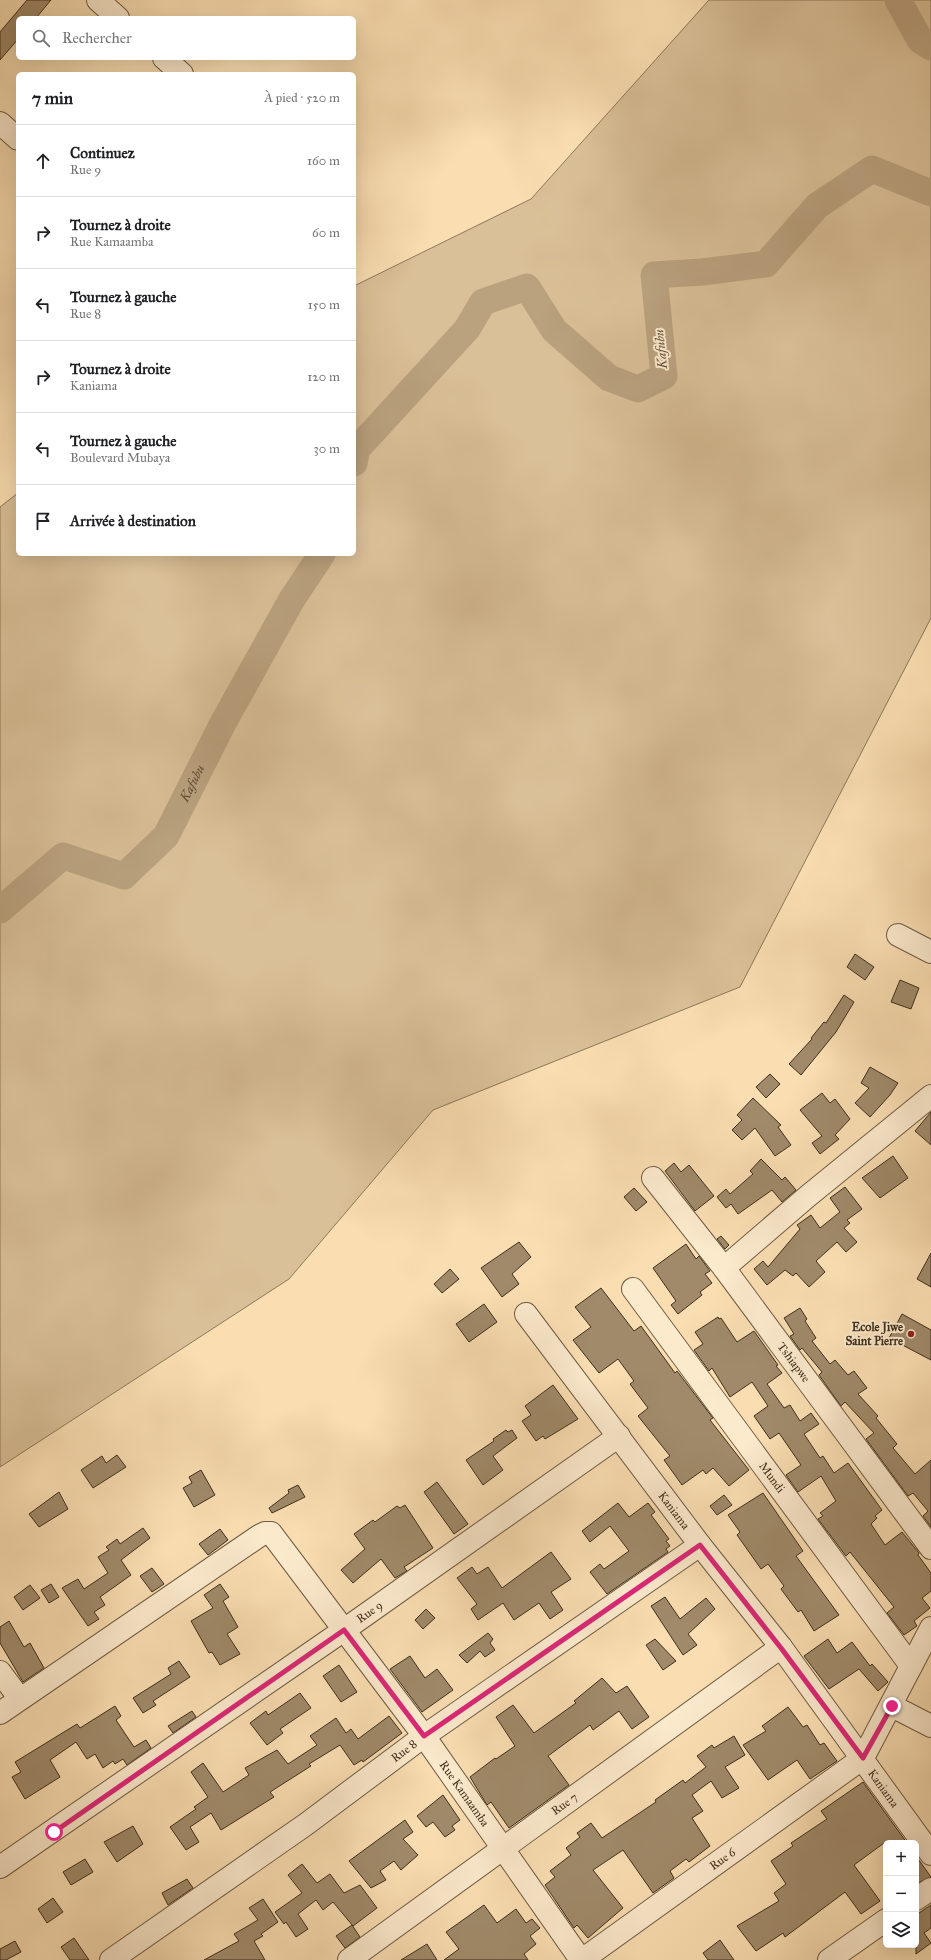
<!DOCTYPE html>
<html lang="fr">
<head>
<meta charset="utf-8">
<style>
  :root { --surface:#fff; --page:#f6f6f6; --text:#202124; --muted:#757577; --line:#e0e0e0 }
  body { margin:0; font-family:"IM FELL Great Primer",serif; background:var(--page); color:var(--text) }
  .controls { position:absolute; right:12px; bottom:12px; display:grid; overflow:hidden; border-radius:6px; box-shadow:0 4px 16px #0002 }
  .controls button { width:36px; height:36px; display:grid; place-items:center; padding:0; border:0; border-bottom:1px solid var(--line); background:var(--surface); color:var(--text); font:20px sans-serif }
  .stop { position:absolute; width:12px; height:12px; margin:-9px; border:3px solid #db2777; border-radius:50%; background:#fff }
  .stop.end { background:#db2777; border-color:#fff; box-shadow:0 1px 4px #0008 }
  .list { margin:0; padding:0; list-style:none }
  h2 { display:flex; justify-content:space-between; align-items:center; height:52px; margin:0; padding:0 16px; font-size:17px }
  h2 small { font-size:13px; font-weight:400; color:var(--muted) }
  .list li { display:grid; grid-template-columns:26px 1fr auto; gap:12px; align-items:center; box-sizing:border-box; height:72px; padding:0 16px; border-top:1px solid var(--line) }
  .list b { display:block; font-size:15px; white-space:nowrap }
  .list p { margin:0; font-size:13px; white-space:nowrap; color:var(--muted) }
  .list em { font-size:13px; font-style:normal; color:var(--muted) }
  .icon { flex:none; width:22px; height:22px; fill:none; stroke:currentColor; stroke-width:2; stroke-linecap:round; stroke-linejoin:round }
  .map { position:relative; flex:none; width:931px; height:1960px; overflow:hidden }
  .search { position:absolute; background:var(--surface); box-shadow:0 4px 16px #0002; left:16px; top:16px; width:340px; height:44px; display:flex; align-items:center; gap:10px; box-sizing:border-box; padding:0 14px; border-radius:6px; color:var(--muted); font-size:15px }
  .panel { position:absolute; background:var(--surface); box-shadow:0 4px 16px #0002; left:16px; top:72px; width:340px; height:484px; border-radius:6px }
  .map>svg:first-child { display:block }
  .green { fill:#dac098; stroke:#8c785a }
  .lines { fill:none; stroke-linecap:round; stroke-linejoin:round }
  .river { stroke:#baa27f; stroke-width:27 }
  .building { fill:#a08a6a; stroke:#3f2f1c }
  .minor-casing { stroke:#6e5b42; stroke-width:24 }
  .minor { stroke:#fceacd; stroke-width:22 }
  .route { stroke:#db2777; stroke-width:5 }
  .poi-dot { fill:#8f2418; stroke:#fceacd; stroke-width:1.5 }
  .labels { text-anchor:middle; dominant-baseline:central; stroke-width:4; stroke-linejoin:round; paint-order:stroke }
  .poi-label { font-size:12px; font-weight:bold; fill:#3f2f1c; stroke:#fceacd; text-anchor:end }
  .street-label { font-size:12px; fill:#3f2f1c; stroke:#fceacd }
  .water-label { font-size:13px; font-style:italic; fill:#5e4c35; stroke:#fceacd }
</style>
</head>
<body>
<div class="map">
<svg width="931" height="1960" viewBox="0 0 931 1960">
  <rect width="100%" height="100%" fill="#fadeb2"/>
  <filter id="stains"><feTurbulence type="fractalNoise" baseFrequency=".005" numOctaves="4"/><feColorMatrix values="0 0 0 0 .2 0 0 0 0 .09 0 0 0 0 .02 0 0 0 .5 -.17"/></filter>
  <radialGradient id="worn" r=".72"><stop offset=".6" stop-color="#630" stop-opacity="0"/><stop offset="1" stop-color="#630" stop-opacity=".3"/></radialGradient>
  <!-- green -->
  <path class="green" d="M709 0H931V618L740 987 433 1110 289 1279 0 1467V507L18 493V554H354V286L531 199Z"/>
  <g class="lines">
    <!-- river -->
    <g class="river">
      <path d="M898 0 920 40 931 47"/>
      <path d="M354 463 357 449 467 329 483 302 527 287 554 330 609 378 638 389 664 376 654 275 702 272 766 264 817 206 872 169 931 193"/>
      <path id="s1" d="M0 910 63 856 124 876 166 836 223 723 292 599 322 554"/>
    </g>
  </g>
  <!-- building -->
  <path class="building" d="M27 0H51L36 18H18V39L0 60V32Z
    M855 954 874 967 865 980 847 967Z
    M900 980 919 988 911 1009 891 1002Z
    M844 995 854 1002 836 1032 801 1075 789 1064 812 1039 811 1038 824 1022 826 1023Z
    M870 1067 898 1083 890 1095 870 1117 855 1103 869 1088 861 1083Z
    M770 1074 780 1084 766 1098 756 1087Z
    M822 1093 830 1103 835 1099 850 1119 835 1135 839 1139 820 1154 812 1143 822 1136 800 1110Z
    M753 1098 781 1125 778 1127 791 1145 775 1156 755 1128 742 1140 732 1130 742 1120 737 1115Z
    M931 1112V1145L915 1131Z
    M893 1156 908 1178 880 1198 862 1178Z
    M761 1159 782 1180 785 1177 796 1190 782 1202 772 1190 738 1214 731 1204 726 1208 717 1197 726 1189 730 1194 753 1174 750 1171Z
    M674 1163 681 1172 689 1165 714 1196 695 1211 665 1171Z
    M845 1187 862 1209 847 1220 850 1223 844 1228 857 1242 846 1252 837 1242 816 1261 825 1272 809 1287 796 1273 793 1276 785 1270 767 1285 754 1269 763 1261 768 1267 800 1229 797 1225 811 1215 820 1228 840 1212 830 1198Z
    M634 1188 647 1202 636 1211 624 1197Z
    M721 1236 729 1245 725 1249 717 1239Z
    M519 1242 531 1257 512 1274 519 1284 502 1297 481 1268Z
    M686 1244 696 1259 699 1256 710 1271 705 1274 712 1283 700 1292 702 1295 678 1314 671 1305 676 1301 653 1268Z
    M931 1253V1287L917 1279Z
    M450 1269 459 1279 442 1293 434 1284Z
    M601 1288 634 1331 641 1326 675 1373 677 1371 713 1418 710 1420 749 1470 729 1486 713 1468 706 1474 703 1470 682 1485 664 1460 670 1456 638 1416 648 1408 630 1384 634 1381 618 1359 599 1373 573 1340 591 1327 575 1307Z
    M484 1304 497 1322 469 1342 456 1324Z
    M800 1308 807 1319 805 1321 816 1338 812 1341 830 1364 835 1360 848 1375 854 1371 867 1388 858 1394 878 1416 876 1418 897 1444 893 1448 915 1474 931 1460V1527L923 1516 928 1511 913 1493 908 1496 866 1439 874 1433 845 1402 841 1406 819 1375 822 1372 802 1348 800 1350 790 1336 794 1334 784 1318Z
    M902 1314 931 1330V1360L889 1338Z
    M718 1317 719 1319 721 1318 737 1342 754 1331 778 1365 776 1366 782 1373 767 1384 784 1408 790 1405 800 1421 811 1413 819 1424 804 1434 820 1458 823 1456 834 1473 848 1463 882 1510 875 1516 877 1518 871 1524 885 1545 902 1532 919 1553 918 1555 931 1573V1591L922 1598 930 1608 914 1621 917 1626 904 1635 887 1613 894 1607 850 1552 846 1556 818 1519 823 1516 820 1513 836 1501 821 1476 798 1492 786 1475 801 1465 779 1433 770 1439 754 1416 768 1406 752 1382 730 1397 712 1368 709 1371 694 1350 703 1344 695 1332Z
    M553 1385 578 1419 545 1439 543 1436 536 1441 522 1421 531 1415 525 1406Z
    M506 1430 508 1432 512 1430 517 1438 493 1456 503 1470 483 1485 466 1460 494 1441 493 1439Z
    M117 1455 126 1467 93 1488 81 1470 102 1456 106 1463Z
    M201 1470 215 1495 194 1507 183 1488 192 1483 189 1477Z
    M437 1482 468 1524 454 1534 424 1492Z
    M298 1485 305 1497 272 1513 269 1508 289 1493 288 1490Z
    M59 1492 68 1509 39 1527 29 1514Z
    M763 1493 803 1551 796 1556 839 1615 814 1631 801 1610 798 1612 781 1589 784 1586 768 1564 761 1569 737 1535 740 1532 728 1515Z
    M724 1495 732 1505 717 1515 710 1506Z
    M618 1503 629 1517 648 1503 655 1512 651 1515 669 1539 666 1541 670 1546 666 1549 668 1552 607 1594 590 1572 600 1564 604 1569 629 1551 610 1526 590 1542 582 1531Z
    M405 1505 433 1548 404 1567 407 1571 395 1578 381 1559 353 1583 341 1570 365 1549 354 1534 373 1520 375 1522 397 1506 400 1508Z
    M143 1528 150 1538 121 1560 131 1575 100 1597 105 1605 94 1612 99 1619 88 1626 62 1588 78 1579 84 1589 108 1573 98 1557 109 1550 106 1547 117 1539 120 1544Z
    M220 1529 228 1540 208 1555 199 1544Z
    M551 1552 571 1579 551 1592 563 1610 550 1619 539 1603 514 1620 503 1603 478 1620 471 1609 477 1604 457 1578 472 1567 477 1574 488 1567 502 1588Z
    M152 1568 164 1584 152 1592 140 1576Z
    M51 1584 59 1597 49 1603 41 1590Z
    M220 1584 229 1597 223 1601 238 1627 227 1634 240 1654 220 1665 212 1652 209 1653 191 1621 213 1608 204 1595Z
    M30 1585 40 1598 23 1610 14 1597Z
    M665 1597 680 1619 706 1598 715 1609 688 1634 697 1645 683 1655 651 1606Z
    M426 1609 435 1618 423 1629 415 1620Z
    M9 1621 24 1647 30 1643 44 1668 23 1682 0 1643V1627Z
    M488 1633 493 1639 490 1643 495 1650 485 1657 480 1651 467 1663 459 1655Z
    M655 1639 676 1661 663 1670 646 1645Z
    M828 1639 837 1653 852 1642 870 1666 872 1664 888 1682 878 1691 859 1669 829 1689 804 1656Z
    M410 1656 425 1678 437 1669 453 1690 422 1712 390 1669Z
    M179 1661 190 1677 153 1701 156 1705 143 1713 133 1698 171 1674 168 1668Z
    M339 1665 357 1692 341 1702 323 1676Z
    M602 1678 616 1693 627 1686 649 1717 632 1729 619 1711 593 1730 590 1725 548 1756 569 1785 509 1828 491 1802 487 1805 470 1777 495 1758 496 1759 515 1746 496 1717 513 1705 534 1733 576 1703 574 1701Z
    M300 1693 311 1708 280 1729 283 1733 267 1745 250 1723 266 1711 268 1715Z
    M115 1706 121 1716 116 1720 134 1747 146 1740 151 1748 127 1765 123 1759 115 1764 113 1761 103 1768 95 1754 87 1759 76 1742 50 1760 60 1777 25 1799 12 1777 21 1772 15 1762 77 1724 80 1728Z
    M788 1707 803 1727 807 1725 820 1745 824 1743 837 1761 810 1779 797 1760 768 1780 743 1745 766 1731 762 1726Z
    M192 1711 196 1717 173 1733 168 1726Z
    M389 1716 402 1733 363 1762 362 1760 354 1765 340 1745 309 1764 311 1766 270 1792 274 1797 221 1830 211 1813 190 1827 199 1842 186 1850 170 1827 196 1809 194 1807 208 1797 191 1772 203 1763 223 1792 249 1775 245 1768 277 1750 288 1764 317 1745 310 1736 336 1718 346 1733 351 1729 358 1739Z
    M734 1736 745 1755 725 1767 739 1788 722 1798 711 1781 692 1795 703 1811 692 1818 710 1846 689 1862 686 1859 670 1871 674 1878 653 1893 623 1850 593 1870 623 1908 588 1938 577 1925 574 1928 545 1885 555 1877 550 1871 571 1855 566 1848 580 1837 577 1833 591 1823 602 1838 656 1802 655 1800 683 1780 685 1783 706 1767 697 1756 712 1745 714 1748Z
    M863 1782 907 1843H884L854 1865 880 1901 861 1914 845 1892 785 1937 783 1933 756 1951 737 1926 779 1901 774 1893 786 1884 771 1861 793 1846 791 1843 827 1819 821 1811Z
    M443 1795 460 1820 452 1826 455 1830 445 1837 433 1822 426 1827 417 1816Z
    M405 1820 413 1832 403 1839 418 1855 401 1870 394 1861 380 1871 386 1880 371 1888 349 1861Z
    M133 1826 143 1844 117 1862 104 1842Z
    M916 1856 931 1877 916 1884Z
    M85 1859 93 1872 71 1885 63 1872Z
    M302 1864 317 1883 330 1874 344 1893 360 1885 377 1908 353 1926 333 1902 323 1910 316 1900 298 1914 308 1929 296 1937 286 1922 284 1924 275 1912 302 1893 288 1875Z
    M187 1879 193 1888 168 1905 162 1893Z
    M53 1898 63 1912 47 1923 38 1909Z
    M263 1899 278 1922 261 1934 263 1936 254 1941 265 1960H204L239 1941 234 1934 258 1920 249 1908Z
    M484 1905 497 1923 516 1909 526 1923 532 1919 540 1928 530 1936 536 1944 524 1954 528 1960H444L459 1949 446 1932Z
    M931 1905V1928L924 1933 931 1943 916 1954V1915Z
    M352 1925 360 1937 345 1948 336 1936Z
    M74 1938 89 1960H70L61 1947Z
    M720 1940 734 1960H708L703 1953Z
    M15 1941 21 1952 6 1960H0V1949Z
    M427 1944 437 1960H401Z"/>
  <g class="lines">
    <!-- minor casing -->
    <g class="minor-casing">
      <g id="minor">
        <path d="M98 0 118 18"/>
        <path d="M164 58 182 74"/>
        <path d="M0 123 18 139"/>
        <path d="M898 935 931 952"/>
        <path id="s2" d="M653 1178 724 1268 931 1548"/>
        <path d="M724 1268 808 1196 931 1096"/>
        <path id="s3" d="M633 1289 911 1666"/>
        <path id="s4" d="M526 1314 700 1545 781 1647 931 1854"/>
        <path d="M0 1672 20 1699"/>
        <path d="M892 1706 931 1726"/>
        <path id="s5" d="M0 1713 259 1536 265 1533H271L424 1736 581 1960"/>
        <path id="s6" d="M0 1867 344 1630 619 1436"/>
        <path d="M916 1899 931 1889"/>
        <path id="s7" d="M111 1960 305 1825 424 1736 700 1545"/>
        <path id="s8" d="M349 1960 781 1647"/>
        <path id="s9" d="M582 1960 863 1758 931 1628"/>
        <path d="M829 1960 886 1920"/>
      </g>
    </g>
    <!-- minor -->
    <use href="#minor" class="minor"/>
  </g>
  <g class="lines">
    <!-- route -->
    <path class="route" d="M54 1832 344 1630 424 1736 700 1545 781 1648 863 1758 892 1706"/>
  </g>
  <!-- markers -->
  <circle class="poi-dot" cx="911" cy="1334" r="4"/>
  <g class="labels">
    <!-- poi labels -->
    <g class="poi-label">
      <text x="903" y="1327">Ecole Jiwe<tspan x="903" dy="14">Saint Pierre</tspan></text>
    </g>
    <!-- street labels -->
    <g class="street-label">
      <text stroke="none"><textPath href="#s2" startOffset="232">Tshiapwe</textPath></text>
      <text stroke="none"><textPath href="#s3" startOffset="234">Mundi</textPath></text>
      <text stroke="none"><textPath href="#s4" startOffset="246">Kaniama</textPath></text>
      <text stroke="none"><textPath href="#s6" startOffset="449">Rue 9</textPath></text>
      <text stroke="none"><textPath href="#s7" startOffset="360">Rue 8</textPath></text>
      <text stroke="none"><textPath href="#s4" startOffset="594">Kaniama</textPath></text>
      <text stroke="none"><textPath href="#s5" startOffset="651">Rue Kamaamba</textPath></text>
      <text stroke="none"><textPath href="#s8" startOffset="266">Rue 7</textPath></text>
      <text stroke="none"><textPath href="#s9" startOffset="173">Rue 6</textPath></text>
    </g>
    <!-- water labels -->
    <g class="water-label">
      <text transform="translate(661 349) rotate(-96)">Kafubu</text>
      <text stroke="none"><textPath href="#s1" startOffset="264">Kafubu</textPath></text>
    </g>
  </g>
  <rect width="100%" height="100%" filter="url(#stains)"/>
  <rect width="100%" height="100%" fill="url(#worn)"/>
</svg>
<div class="controls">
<button>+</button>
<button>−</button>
<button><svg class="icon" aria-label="layers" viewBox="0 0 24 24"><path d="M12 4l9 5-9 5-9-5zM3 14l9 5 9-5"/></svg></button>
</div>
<div class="stop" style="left:54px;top:1832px"></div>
<div class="stop end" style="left:892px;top:1706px"></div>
<div class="search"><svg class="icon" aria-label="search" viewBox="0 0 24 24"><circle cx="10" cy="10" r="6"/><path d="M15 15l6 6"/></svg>Rechercher</div>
<section class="panel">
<h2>7 min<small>À pied · 520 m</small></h2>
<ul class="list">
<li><svg class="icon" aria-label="ahead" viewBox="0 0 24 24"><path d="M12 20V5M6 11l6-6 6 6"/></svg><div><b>Continuez</b><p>Rue 9</p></div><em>160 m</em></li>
<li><svg class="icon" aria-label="right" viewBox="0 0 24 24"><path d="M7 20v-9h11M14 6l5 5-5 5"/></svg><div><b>Tournez à droite</b><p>Rue Kamaamba</p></div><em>60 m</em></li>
<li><svg class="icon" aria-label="left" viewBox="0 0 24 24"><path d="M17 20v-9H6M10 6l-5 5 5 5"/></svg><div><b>Tournez à gauche</b><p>Rue 8</p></div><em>150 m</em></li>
<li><svg class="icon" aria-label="right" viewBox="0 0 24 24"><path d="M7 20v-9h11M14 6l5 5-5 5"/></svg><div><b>Tournez à droite</b><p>Kaniama</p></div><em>120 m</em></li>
<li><svg class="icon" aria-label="left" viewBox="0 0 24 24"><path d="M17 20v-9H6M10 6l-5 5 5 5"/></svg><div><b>Tournez à gauche</b><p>Boulevard Mubaya</p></div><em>30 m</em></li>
<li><svg class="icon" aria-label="arrive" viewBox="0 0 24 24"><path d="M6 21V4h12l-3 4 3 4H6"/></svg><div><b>Arrivée à destination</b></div></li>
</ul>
</section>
</div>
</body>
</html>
